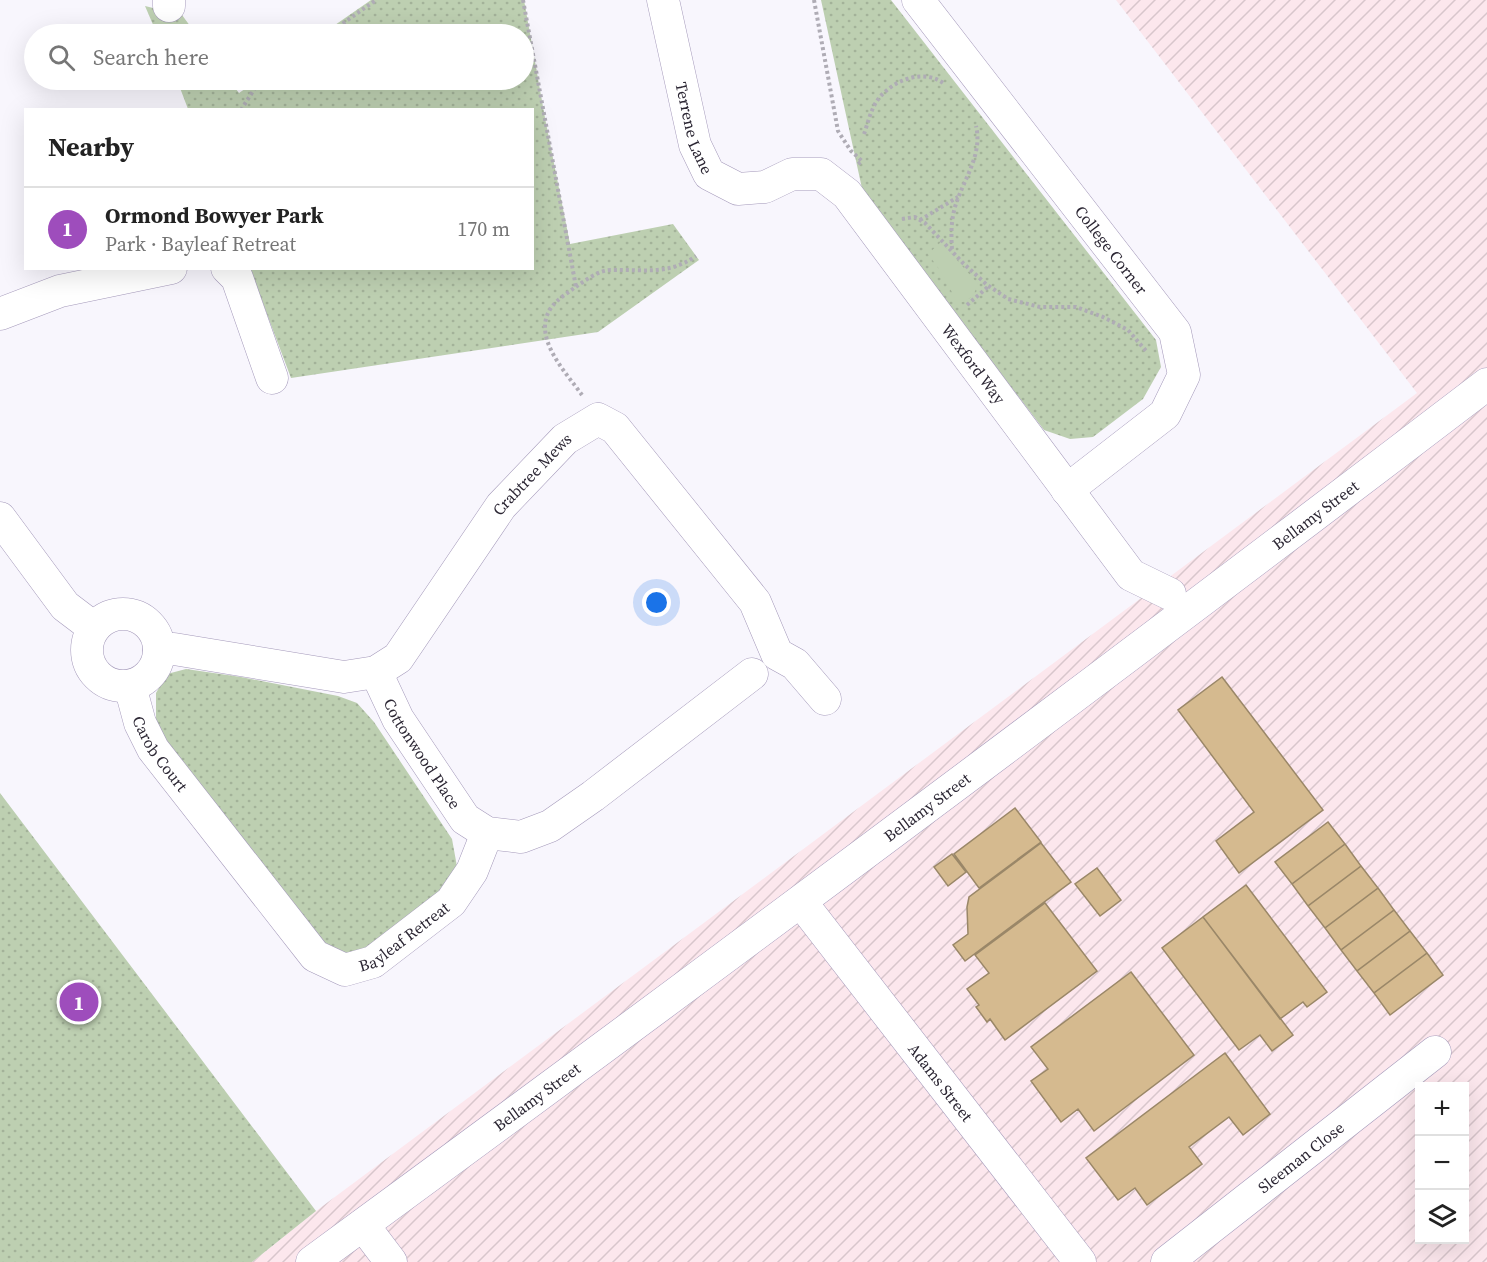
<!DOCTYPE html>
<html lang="en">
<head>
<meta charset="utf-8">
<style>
  :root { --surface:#fff; --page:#f6f6f6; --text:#222; --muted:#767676; --line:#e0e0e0; --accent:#9e4dbc }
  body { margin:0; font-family:"Source Serif 4",serif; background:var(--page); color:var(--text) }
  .controls { position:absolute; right:18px; bottom:18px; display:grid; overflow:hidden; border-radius:0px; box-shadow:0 6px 24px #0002 }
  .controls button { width:54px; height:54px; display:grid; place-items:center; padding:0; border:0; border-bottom:2px solid var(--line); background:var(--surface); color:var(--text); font:30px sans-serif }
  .you { position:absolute; left:657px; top:603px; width:21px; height:21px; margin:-15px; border:4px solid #fff; border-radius:50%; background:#1a73e8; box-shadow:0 0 0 9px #1a73e833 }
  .badge { display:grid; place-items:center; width:39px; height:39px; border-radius:50%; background:var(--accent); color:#fff; font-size:20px; font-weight:700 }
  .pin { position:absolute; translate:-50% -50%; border:3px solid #fff; box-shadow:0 2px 6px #0006 }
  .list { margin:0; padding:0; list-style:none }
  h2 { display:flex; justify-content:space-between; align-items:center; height:78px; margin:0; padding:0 24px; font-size:26px }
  h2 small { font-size:20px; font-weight:400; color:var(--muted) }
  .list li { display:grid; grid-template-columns:39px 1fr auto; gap:18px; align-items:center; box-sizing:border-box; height:84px; padding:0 24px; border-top:2px solid var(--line) }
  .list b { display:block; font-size:22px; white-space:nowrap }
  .list p { margin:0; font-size:20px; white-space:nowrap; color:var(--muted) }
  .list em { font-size:20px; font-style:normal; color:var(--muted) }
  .icon { flex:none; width:33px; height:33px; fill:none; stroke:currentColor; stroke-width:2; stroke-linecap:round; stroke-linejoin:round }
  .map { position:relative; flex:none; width:1487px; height:1262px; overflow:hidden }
  .search { position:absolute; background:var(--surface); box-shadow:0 6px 24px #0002; left:24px; top:24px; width:510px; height:66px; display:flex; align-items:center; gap:15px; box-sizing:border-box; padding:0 21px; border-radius:33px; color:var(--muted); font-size:22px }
  .panel { position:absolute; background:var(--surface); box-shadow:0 6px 24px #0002; left:24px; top:108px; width:510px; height:162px; border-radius:0px }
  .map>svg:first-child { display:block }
  .industrial { fill:url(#industrial-furrows); fill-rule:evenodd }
  .park { fill:url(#park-dots) }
  .garden { fill:#bdcfb1 }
  .building { fill:#d5ba8f; stroke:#9a8768; stroke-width:1.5 }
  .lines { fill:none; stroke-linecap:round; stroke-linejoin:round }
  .minor-casing { stroke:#a499ba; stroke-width:33 }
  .path { stroke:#afacb5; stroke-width:4; stroke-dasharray:3 3; stroke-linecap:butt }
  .minor { stroke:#fff; stroke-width:32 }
  .labels { text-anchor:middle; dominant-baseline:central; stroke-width:6; stroke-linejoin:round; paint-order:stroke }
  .street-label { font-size:16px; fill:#2c2734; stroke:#fff }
</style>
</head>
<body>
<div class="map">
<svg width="1487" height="1262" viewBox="0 0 1487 1262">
  <defs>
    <pattern id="industrial-furrows" width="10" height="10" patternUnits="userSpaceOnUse" patternTransform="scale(1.5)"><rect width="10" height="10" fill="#fce7ed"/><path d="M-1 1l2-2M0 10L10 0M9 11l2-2" fill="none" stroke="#d8c6cc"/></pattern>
    <pattern id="park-dots" width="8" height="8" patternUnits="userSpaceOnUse" patternTransform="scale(1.5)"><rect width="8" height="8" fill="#bdcfb1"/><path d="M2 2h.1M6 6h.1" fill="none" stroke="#a3b299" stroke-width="1.8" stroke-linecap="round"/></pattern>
  </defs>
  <rect width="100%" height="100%" fill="#f8f6fd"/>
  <!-- industrial -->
  <path class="industrial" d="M1116 0H1487V1262H252L316 1211 1417 393ZM1420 1086H1464V1240H1420Z"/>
  <!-- park -->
  <path class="park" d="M371 0H524L545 118 570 244 673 224 699 260 598 332 291 378 250 269 532 268V110L188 109 177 80H229L239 93 258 80H524V34H322Z
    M821 0H891L1156 340 1161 367 1143 399 1093 437 1070 439 1044 430 863 193Z
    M145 6 182 15 196 34H157Z
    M186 669 241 677 338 696 357 703 374 722 452 839 458 872 442 895 365 952 340 956 323 945 209 805 156 727V693L167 674Z
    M0 793 316 1211 252 1262H0Z"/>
  <!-- garden -->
  <path class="garden" d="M941 242 978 284 973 296 963 302H957L942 273 928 254Z"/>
  <!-- building -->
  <path class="building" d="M1222 677 1323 810 1239 873 1216 841 1254 812 1178 710Z
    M1015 808 1041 842 979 888 954 854Z
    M1328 822 1345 844 1292 884 1275 862Z
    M1041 843 1071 882 965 961 953 945 968 934 967 907 969 897Z
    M1345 844 1361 866 1308 906 1292 884Z
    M952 854 966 872 948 886 934 867Z
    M1361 866 1378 888 1325 928 1308 906Z
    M1097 868 1121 900 1100 916 1075 884Z
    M1246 885 1327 992 1307 1007 1303 1002 1280 1019 1203 917Z
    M1378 888 1394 910 1341 950 1325 928Z
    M1045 903 1097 971 1005 1040 990 1019 987 1022 976 1007 979 1005 967 989 989 973 975 955Z
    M1394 910 1410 931 1357 971 1341 950Z
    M1203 917 1293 1035 1272 1051 1260 1035 1239 1050 1162 948Z
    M1410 931 1427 953 1374 993 1357 971Z
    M1427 953 1443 975 1390 1015 1374 993Z
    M1131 972 1194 1055 1094 1131 1078 1109 1061 1122 1031 1081 1048 1069 1031 1047Z
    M1225 1053 1270 1114 1243 1135 1229 1117 1189 1147 1202 1164 1147 1205 1135 1188 1118 1200 1086 1158Z"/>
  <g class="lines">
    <!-- minor casing -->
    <g class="minor-casing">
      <g id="minor">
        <path id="s1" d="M663 0 695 145 709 174 738 189 765 187 792 174H821L847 194 1131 575 1170 594"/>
        <path id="s2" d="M918 0 1175 332 1184 375 1165 414 1067 490"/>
        <path d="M169 6V0"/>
        <path d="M227 268 237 278 272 378"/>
        <path d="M0 314 60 291 171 268"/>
        <path d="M0 518 65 606 94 628"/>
        <circle cx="123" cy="650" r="36"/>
        <path id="s3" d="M159 650 174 649 344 677 376 672 398 658 501 506 565 439 598 419 615 428 755 602 777 654 795 664 825 699"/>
        <path id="s4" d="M376 672 398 719 465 819 487 833 521 837 550 826 593 796 752 674"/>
        <path id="s5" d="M130 686 140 723 153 749 315 956 345 970 373 962 451 902 472 871 487 833"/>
        <path id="s6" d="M801 902 1080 1262"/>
        <path d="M363 1225 391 1262"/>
        <path id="s7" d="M312 1262C706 973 1098 681 1487 384"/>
        <path id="s8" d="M1167 1262 1435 1052"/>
      </g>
    </g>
    <!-- path -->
    <path class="path" d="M523 0 576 287
      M814 0 838 131 851 151 862 161 858 164
      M328 34 376 0
      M241 110 255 88 266 80
      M864 134C868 123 871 108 879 98 893 81 922 68 943 83
      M902 219 915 217 925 223 963 263 986 284 1008 299 1040 307H1076L1103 317 1128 330 1147 352
      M920 220 958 197
      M952 249C951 235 951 221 955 207 963 180 983 155 976 126
      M967 305 989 286
      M582 395C565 371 526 332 556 302 561 297 568 293 574 288 585 281 598 270 611 270 644 269 667 276 696 256"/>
    <!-- minor -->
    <use href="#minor" class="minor"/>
  </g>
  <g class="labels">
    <!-- street labels -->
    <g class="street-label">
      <text stroke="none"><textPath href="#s1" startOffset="132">Terrene Lane</textPath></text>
      <text stroke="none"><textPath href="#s2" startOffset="316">College Corner</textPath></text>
      <text stroke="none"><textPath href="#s1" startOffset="544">Wexford Way</textPath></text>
      <text stroke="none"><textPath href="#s3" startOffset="474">Crabtree Mews</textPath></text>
      <text stroke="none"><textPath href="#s7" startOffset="1251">Bellamy Street</textPath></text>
      <text stroke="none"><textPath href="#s5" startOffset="75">Carob Court</textPath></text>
      <text stroke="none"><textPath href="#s4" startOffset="94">Cottonwood Place</textPath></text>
      <text stroke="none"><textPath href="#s7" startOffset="765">Bellamy Street</textPath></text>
      <text stroke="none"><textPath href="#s5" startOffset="432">Bayleaf Retreat</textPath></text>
      <text stroke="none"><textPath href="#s6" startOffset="228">Adams Street</textPath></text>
      <text stroke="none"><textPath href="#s7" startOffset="279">Bellamy Street</textPath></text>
      <text stroke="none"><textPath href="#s8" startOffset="170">Sleeman Close</textPath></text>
    </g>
  </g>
</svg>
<div class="controls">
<button>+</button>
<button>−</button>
<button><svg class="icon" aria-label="layers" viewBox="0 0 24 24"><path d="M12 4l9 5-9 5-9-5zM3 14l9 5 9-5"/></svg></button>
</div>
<div class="you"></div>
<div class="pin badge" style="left:79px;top:1002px">1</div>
<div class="search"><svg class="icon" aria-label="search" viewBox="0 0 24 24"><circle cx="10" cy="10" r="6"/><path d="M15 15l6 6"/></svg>Search here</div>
<section class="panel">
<h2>Nearby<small></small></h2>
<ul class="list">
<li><span class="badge">1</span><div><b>Ormond Bowyer Park</b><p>Park · Bayleaf Retreat</p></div><em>170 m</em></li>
</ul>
</section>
</div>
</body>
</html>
